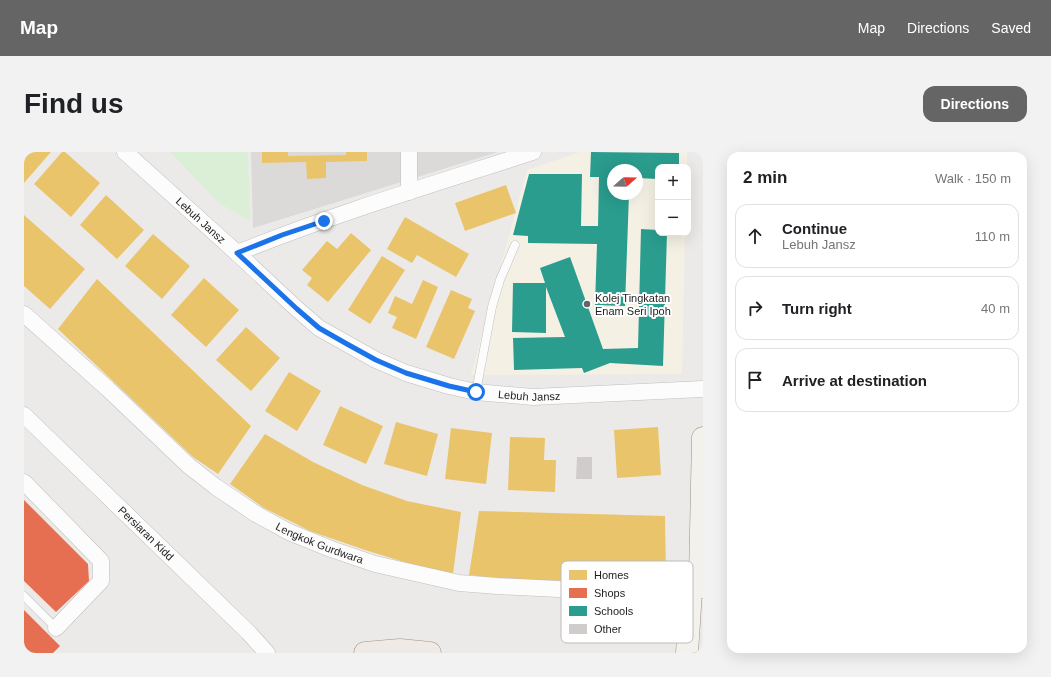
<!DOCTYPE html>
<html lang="en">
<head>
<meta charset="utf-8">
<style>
  :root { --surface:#fff; --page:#f2f2f2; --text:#202124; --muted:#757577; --line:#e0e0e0; --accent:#666565 }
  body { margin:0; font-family:Helvetica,sans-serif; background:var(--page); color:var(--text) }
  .controls { position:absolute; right:12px; top:12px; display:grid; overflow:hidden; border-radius:8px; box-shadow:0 4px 16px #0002 }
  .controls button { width:36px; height:36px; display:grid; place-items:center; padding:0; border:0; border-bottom:1px solid var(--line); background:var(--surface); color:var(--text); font:20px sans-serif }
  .compass { position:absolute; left:583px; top:12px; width:36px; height:36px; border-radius:50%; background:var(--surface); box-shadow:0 4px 16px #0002; rotate:70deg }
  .stop { position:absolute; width:12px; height:12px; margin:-9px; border:3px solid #1a73e8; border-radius:50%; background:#fff }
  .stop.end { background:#1a73e8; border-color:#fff; box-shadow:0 1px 4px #0008 }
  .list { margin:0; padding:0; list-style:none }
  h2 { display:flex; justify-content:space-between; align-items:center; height:52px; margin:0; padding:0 16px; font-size:17px }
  h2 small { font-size:13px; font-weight:400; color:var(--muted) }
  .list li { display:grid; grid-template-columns:26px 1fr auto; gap:12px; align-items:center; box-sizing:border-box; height:64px; margin:0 8px 8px; padding:0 8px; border:1px solid var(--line); border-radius:12px }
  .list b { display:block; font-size:15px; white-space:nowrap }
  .list p { margin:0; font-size:13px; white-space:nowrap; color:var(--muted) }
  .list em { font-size:13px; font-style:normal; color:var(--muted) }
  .icon { flex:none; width:22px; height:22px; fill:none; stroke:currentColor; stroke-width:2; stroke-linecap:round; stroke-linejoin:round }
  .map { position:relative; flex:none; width:679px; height:501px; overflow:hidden; border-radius:12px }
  header { display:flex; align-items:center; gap:24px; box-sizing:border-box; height:56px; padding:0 20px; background:var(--accent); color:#fff }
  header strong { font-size:19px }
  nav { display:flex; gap:22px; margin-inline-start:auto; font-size:14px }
  .intro { display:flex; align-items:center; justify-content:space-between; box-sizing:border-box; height:96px; padding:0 24px }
  h1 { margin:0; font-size:28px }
  .button { padding:10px 18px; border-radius:12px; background:var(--accent); color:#fff; font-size:14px; font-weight:700 }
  main { display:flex; gap:24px; padding:0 24px }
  aside { flex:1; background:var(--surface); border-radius:12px; box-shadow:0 4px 16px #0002 }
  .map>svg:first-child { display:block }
  .residential { fill:#dbdad9 }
  .education { fill:#f4f1e4; fill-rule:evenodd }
  .park { fill:#daefd6 }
  .homes { fill:#e9c46a }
  .shops { fill:#e76f51 }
  .schools { fill:#2a9d8f }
  .building { fill:#cfcccb }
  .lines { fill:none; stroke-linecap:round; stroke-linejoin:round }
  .lane-casing { stroke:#bfbfbe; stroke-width:9 }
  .street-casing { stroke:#bfbfbe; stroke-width:17 }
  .secondary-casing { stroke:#949382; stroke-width:23 }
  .primary-casing { stroke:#a09387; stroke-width:23 }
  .lane { stroke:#fcfcfc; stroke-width:8 }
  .street { stroke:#fcfcfc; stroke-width:16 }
  .secondary { stroke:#f3f1eb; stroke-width:22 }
  .primary { stroke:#efeae5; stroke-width:22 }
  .route { stroke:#1a73e8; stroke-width:5 }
  .poi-dot { fill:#666565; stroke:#fff; stroke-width:1.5 }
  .labels { text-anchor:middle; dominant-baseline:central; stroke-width:4; stroke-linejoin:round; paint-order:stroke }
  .street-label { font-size:11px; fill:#1e1e1e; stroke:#fff }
  .poi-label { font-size:11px; fill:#1e1e1e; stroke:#fff; text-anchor:start }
  .key { fill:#fff; stroke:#bcbcbc; stroke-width:1 }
  .key-label { font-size:11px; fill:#1e1e1e }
</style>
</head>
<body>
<header>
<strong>Map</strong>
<nav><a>Map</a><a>Directions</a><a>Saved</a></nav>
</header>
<div class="intro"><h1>Find us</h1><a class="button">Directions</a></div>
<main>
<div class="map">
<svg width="679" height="501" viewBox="0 0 679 501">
  <rect width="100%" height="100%" fill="#eceae8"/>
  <!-- residential -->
  <path class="residential" d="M227 0H474L229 76Z"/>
  <!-- education -->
  <path class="education" d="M556 0H663V15H634V81H661L658 222 447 223 503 18ZM589 18H613V42H589Z"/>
  <!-- park -->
  <path class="park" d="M146 0H224L226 69 195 51Z"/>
  <!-- homes -->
  <path class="homes" d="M0 0H27L0 31Z
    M38 0H41L76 31 47 65 10 32Z
    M238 0H264V4L322 3V0H343V9L302 10V26L283 27 282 10 238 11Z
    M482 33 492 61 441 79 431 51Z
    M82 43 120 78 93 107 56 73Z
    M0 63 61 117 26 157 0 134Z
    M381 65 445 102 432 125 393 103 388 111 363 97Z
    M327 81 347 98 304 150 283 133 288 126 278 118 303 89 313 97Z
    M129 82 166 114 138 147 101 114Z
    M358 104 381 118 346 172 324 158Z
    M180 126 215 158 182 195 147 163Z
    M73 127 227 274 194 322 169 305 34 177Z
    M399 128 414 135 392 187 368 176 373 165 364 161 371 144 388 152Z
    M427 138 448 147 444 156 451 159 430 207 402 195Z
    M222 175 256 206 227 239 192 208Z
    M265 220 297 239 273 279 241 259Z
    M316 254 359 274 342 312 299 293Z
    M372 270 414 282 403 324 360 312Z
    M634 275 637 323 593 326 590 278Z
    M427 276 468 281 462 332 421 327Z
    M241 282 289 310 338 333 383 349 437 360 429 422 393 414 341 398 286 379 240 356 206 332Z
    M486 285 521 286 520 308H532L531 340 484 338Z
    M455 359 641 364 642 426 502 430 445 423Z"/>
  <!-- shops -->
  <path class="shops" d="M0 348 64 412 65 429 32 460 0 429Z
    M0 458 36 494 29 501H0Z"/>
  <!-- schools -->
  <path class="schools" d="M567 0 655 1V15H634V27L613 26V18H589V42H605L601 154 571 153 573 92 504 91V84L489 83 505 22H558L557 74H574L575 25H566Z
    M617 77 634 78V81H643L639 214 586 211 560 221 558 216 490 218 489 186 541 185 522 135V181L488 180 489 131H521L516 116 546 105 579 197 614 196Z"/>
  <!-- building -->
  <path class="building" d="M553 305H568V327H552Z"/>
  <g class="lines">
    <!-- lane casing -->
    <g class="lane-casing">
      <path id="lane" d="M452 240 468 155 476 128 491 93
        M0 444 32 476"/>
    </g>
    <!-- street casing -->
    <g class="street-casing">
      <g id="street">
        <path id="s1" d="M101 0 213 101 273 157 295 176 352 208 382 221 425 234 452 240 509 245 679 237"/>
        <path d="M385 0V40"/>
        <path d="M213 101C310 62 410 32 509 0"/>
        <path id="s2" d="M0 162 84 237 165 314 192 335 232 362 265 380 307 397 351 412 435 431 473 434 574 439 667 440"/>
        <path id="s3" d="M0 263 225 481 243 501"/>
        <path d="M0 330 77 409V429L32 476"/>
      </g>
    </g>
    <!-- secondary casing -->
    <g class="secondary-casing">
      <path id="secondary" d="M679 286 676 426 679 435
        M663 501 667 440 676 426"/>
    </g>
    <!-- primary casing -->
    <g class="primary-casing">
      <path id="primary" d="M341 501 376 498 406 501"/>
    </g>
    <!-- lane -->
    <use href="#lane" class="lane"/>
    <!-- street -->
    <use href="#street" class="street"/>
    <!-- secondary -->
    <use href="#secondary" class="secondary"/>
    <!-- primary -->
    <use href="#primary" class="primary"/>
  </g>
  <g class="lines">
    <!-- route -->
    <path class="route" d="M300 69 258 83 213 101 273 157 295 176 323 192 352 208 382 221 425 234 452 240"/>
  </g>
  <!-- markers -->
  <circle class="poi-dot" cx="563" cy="152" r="4"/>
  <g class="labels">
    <!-- street labels -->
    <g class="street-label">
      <text stroke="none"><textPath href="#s1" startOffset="102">Lebuh Jansz</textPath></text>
      <text stroke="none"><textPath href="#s1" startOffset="486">Lebuh Jansz</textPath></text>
      <text stroke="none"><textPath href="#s3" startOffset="170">Persiaran Kidd</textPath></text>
      <text stroke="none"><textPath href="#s2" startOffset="377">Lengkok Gurdwara</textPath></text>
    </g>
    <!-- poi labels -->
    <g class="poi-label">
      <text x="571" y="146">Kolej Tingkatan<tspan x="571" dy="13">Enam Seri Ipoh</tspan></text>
    </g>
  </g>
  <!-- legend -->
  <rect x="537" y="409" width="132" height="82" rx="6" class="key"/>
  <rect x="545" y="418" width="18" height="10" fill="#e9c46a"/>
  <rect x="545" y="436" width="18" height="10" fill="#e76f51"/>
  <rect x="545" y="454" width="18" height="10" fill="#2a9d8f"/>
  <rect x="545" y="472" width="18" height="10" fill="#cfcccb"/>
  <g class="key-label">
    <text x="570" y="427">Homes</text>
    <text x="570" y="445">Shops</text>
    <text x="570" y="463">Schools</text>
    <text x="570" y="481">Other</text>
  </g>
</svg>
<div class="controls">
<button>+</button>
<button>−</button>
</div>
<svg class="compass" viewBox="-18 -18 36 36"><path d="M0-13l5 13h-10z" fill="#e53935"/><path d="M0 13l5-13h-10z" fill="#757577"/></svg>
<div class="stop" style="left:452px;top:240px"></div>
<div class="stop end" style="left:300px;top:69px"></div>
</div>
<aside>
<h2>2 min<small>Walk · 150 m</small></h2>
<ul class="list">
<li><svg class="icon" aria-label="ahead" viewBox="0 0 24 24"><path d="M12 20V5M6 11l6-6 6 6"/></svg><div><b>Continue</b><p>Lebuh Jansz</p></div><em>110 m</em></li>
<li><svg class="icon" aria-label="right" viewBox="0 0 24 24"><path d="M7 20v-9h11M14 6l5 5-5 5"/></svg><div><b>Turn right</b></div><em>40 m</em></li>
<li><svg class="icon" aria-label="arrive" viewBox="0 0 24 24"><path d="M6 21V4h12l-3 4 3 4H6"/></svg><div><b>Arrive at destination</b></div></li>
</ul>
</aside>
</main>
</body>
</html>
